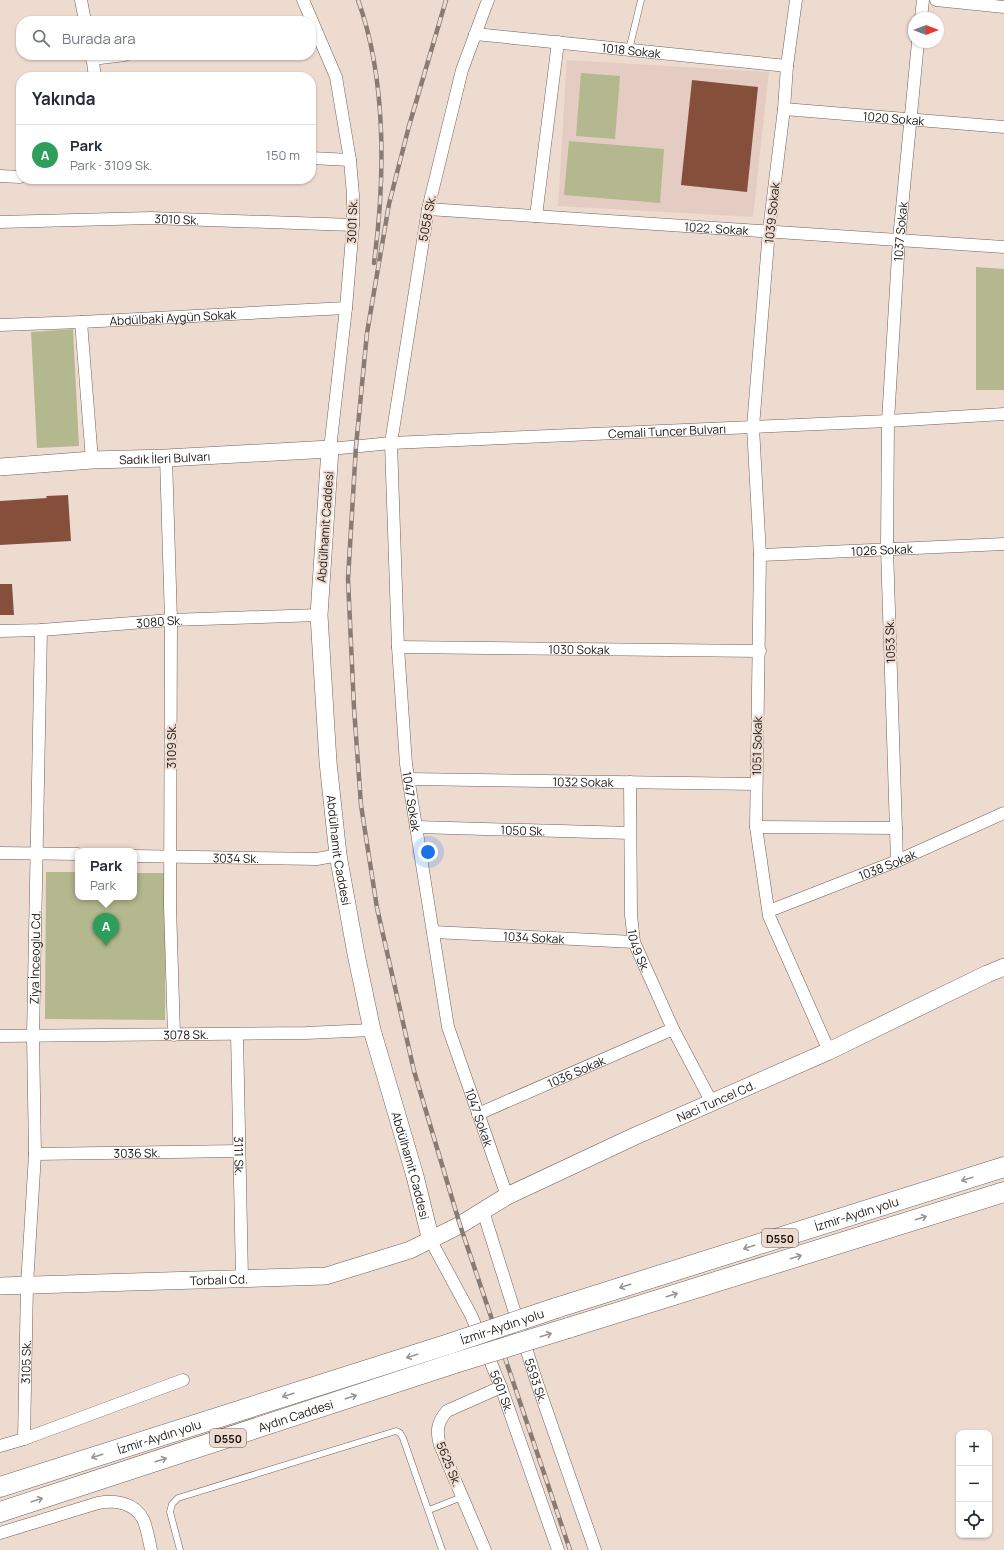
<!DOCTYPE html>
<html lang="tr">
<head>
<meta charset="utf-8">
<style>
  :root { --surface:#fff; --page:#f2f2f3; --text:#1f2937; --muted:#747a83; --line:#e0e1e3; --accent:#0f766e }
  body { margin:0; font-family:Manrope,sans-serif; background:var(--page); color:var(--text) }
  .controls { position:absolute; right:12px; bottom:12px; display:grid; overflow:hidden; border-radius:8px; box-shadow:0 1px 3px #0004 }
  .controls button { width:36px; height:36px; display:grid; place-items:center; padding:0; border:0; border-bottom:1px solid var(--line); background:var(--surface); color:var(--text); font:20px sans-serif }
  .compass { position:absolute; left:908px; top:12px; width:36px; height:36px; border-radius:50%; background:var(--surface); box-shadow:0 1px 3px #0004; rotate:90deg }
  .you { position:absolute; left:428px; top:852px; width:14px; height:14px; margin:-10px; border:3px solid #fff; border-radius:50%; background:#1a73e8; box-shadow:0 0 0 6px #1a73e833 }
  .badge { display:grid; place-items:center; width:26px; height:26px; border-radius:50%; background:var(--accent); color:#fff; font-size:13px; font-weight:700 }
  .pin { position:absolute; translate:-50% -33px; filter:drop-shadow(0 1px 2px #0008) }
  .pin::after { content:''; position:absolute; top:21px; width:14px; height:12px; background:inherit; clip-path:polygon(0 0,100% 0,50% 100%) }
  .popup { position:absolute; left:75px; top:848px; width:62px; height:52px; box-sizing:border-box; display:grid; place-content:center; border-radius:8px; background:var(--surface); filter:drop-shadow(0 1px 3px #0005); font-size:13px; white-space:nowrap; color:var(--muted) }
  .popup b { font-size:15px; color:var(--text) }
  .popup::after { content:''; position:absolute; left:50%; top:100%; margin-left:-8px; border:8px solid transparent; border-top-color:var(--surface) }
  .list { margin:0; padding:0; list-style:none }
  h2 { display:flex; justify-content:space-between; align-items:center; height:52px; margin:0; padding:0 16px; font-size:17px }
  h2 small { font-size:13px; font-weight:400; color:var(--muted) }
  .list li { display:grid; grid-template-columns:26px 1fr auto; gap:12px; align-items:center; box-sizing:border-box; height:60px; padding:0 16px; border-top:1px solid var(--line) }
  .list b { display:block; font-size:15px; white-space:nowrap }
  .list p { margin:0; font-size:13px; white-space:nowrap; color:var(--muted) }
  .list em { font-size:13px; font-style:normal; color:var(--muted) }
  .icon { flex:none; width:22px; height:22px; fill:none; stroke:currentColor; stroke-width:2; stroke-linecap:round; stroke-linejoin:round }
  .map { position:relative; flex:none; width:1004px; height:1550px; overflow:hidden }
  .search { position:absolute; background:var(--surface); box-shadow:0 1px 3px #0004; left:16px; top:16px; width:300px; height:44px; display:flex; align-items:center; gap:10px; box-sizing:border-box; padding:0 14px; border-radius:16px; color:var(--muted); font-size:15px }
  .panel { position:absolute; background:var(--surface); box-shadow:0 1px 3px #0004; left:16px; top:72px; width:300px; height:112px; border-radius:16px }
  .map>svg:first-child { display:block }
  .education { fill:#e4ccc2 }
  .green { fill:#b3b88f }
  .building { fill:#854f3c }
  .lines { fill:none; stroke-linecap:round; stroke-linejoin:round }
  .service-casing { stroke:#716157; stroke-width:7 }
  .minor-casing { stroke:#716157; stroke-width:13 }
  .secondary-casing { stroke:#716157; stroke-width:18 }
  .trunk-casing { stroke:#716157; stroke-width:21 }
  .service { stroke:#fff; stroke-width:6 }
  .minor { stroke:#fff; stroke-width:12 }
  .secondary { stroke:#fff; stroke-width:17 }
  .trunk { stroke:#fff; stroke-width:20 }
  .rail-casing { stroke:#877b73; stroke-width:4.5 }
  .rail { stroke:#eedbd0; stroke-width:3; stroke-dasharray:9; stroke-linecap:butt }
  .trunk-bridge-casing { stroke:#716157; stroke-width:21; stroke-linecap:butt }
  .trunk-bridge { stroke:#fff; stroke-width:20 }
  .oneway { stroke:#989694 }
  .labels { text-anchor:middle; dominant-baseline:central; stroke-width:4; stroke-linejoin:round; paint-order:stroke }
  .shield { fill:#eedbd0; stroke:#5a504a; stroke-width:1 }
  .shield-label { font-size:11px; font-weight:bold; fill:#1b1511 }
  .street-label { font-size:12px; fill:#1b1511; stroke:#eedbd0 }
</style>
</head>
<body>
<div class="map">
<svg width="1004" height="1550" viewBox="0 0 1004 1550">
  <rect width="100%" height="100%" fill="#eedbd0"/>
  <!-- education -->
  <path class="education" d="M567 60 769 72 753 217 558 206Z"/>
  <!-- green -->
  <path class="green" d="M581 73 620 76 615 139 576 136Z
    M569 141 664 149 660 203 564 195Z
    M976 267 1004 269V390H976Z
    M73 329 79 446 37 448 31 332Z
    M46 872H78V897H134V873H166L165 1020 45 1019Z"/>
  <!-- building -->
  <path class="building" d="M692 80 758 87 747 192 681 185Z
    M68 495 71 541 0 545V501L47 498 46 496Z
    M0 584H12L14 615H0Z"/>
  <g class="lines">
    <!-- service casing -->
    <g class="service-casing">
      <path id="service" d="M629 50 641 0
        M429 1510 462 1497
        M180 1550 170 1512 172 1504 178 1498 396 1431 400 1433 403 1438 442 1550"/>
    </g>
    <!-- minor casing -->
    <g class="minor-casing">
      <g id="minor">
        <path d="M81 0 85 21"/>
        <path id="s1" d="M303 0 336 77 350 160 353 195V225L346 308 330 449 391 443 888 421 1004 414"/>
        <path id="s2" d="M488 0 462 70 428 209 391 443 398 647 406 764 448 1027 507 1196"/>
        <path d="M796 0 787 66 784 109 769 230 753 427 760 555 756 827 769 916 829 1051"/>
        <path d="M936 0 1004 7"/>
        <path d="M921 18 923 0"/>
        <path id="s3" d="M475 34 787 66"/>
        <path d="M92 55 95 77"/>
        <path d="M92 59 125 55"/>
        <path id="s4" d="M784 109 1004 127"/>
        <path d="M311 158 350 160"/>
        <path d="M0 176 20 177 21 176"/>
        <path id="s5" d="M428 209 1004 247"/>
        <path d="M536 216 558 42"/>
        <path id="s6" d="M0 222 151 218 353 225"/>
        <path d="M81 322 92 460"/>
        <path id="s7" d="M0 325 81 322 346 308"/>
        <path d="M166 458 171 620 170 906 174 1035"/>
        <path id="s8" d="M760 555 1004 544"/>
        <path id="s9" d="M0 631 41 630 171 620 319 615"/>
        <path id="s10" d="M398 647 760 651"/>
        <path id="s11" d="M409 779 756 784"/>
        <path id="s12" d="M630 782 631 915 634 942 673 1029 712 1103"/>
        <path id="s13" d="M416 827 630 833"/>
        <path d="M756 827 896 828"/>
        <path d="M0 853 78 854"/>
        <path id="s14" d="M134 856 317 859 338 855"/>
        <path id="s15" d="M897 861 887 549 888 421 899 239 918 42"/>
        <path id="s16" d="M769 911 897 861 1004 813"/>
        <path id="s17" d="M433 932 634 942"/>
        <path id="s18" d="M237 1034 242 1278"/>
        <path id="s19" d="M0 1036 306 1033 372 1030"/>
        <path id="s20" d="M478 1114 673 1029"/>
        <path id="s21" d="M35 1154 239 1151"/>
        <path id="s22" d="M483 1211 537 1383 595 1550"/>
        <path id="s23" d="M431 1241 471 1315 501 1387 558 1550"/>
        <path id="s24" d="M24 1439 27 1285 35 1154 33 1036 41 630"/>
        <path d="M0 1446 24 1439 183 1380"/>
        <path d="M0 1533 98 1503C114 1500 134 1502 143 1519 147 1528 149 1540 151 1550"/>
        <path d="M485 1550 440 1445C436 1432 437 1422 447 1411L501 1387"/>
      </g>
    </g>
    <!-- secondary casing -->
    <g class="secondary-casing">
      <g id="secondary">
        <path id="s25" d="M0 467 92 460 166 458 330 449 319 615 328 762 338 855 356 954 372 1030 415 1176 431 1241"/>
        <path id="s26" d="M0 1286 326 1276 410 1250 460 1225 507 1196 633 1137 829 1051 987 974 1004 967"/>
      </g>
    </g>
    <!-- trunk casing -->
    <g class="trunk-casing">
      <g id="trunk">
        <path id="s27" d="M556 1308 1004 1167"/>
        <path d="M568 1328 1004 1192"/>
        <path id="s28" d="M0 1487 449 1344"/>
        <path id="s29" d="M0 1512 455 1363"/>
      </g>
    </g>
    <!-- service -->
    <use href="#service" class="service"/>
    <!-- minor -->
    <use href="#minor" class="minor"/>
    <!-- secondary -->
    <use href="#secondary" class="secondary"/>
    <!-- trunk -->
    <use href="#trunk" class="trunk"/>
    <!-- rail casing -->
    <g class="rail-casing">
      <path id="rail" d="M358 0C387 80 385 180 374 263
        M446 0 409 126 389 204 367 333 356 446 348 579 354 708 361 805 377 908 414 1071 460 1225 570 1550"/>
    </g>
    <!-- rail -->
    <use href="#rail" class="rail"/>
    <!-- trunk-bridge casing -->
    <g class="trunk-bridge-casing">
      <g id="trunk-bridge">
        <path id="s30" d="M449 1344 556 1308"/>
        <path d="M455 1363 568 1328"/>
      </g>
    </g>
    <!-- trunk-bridge -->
    <use href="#trunk-bridge" class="trunk-bridge"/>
  </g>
  <!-- one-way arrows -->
  <defs><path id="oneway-shaft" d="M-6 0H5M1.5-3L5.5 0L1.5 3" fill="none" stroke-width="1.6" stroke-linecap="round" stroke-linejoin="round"/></defs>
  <g class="oneway">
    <use href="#oneway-shaft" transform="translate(967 1179) rotate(162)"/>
    <use href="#oneway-shaft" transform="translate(921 1218) rotate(-17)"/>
    <use href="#oneway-shaft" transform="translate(749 1247) rotate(162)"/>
    <use href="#oneway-shaft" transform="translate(796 1257) rotate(-17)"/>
    <use href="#oneway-shaft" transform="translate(625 1286) rotate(162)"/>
    <use href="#oneway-shaft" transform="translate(672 1295) rotate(-17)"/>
    <use href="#oneway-shaft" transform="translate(546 1335) rotate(-17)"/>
    <use href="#oneway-shaft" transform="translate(412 1356) rotate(162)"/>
    <use href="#oneway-shaft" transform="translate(288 1395) rotate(162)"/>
    <use href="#oneway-shaft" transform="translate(351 1397) rotate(-18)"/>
    <use href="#oneway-shaft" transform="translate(97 1456) rotate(162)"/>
    <use href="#oneway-shaft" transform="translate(161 1460) rotate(-18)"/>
    <use href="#oneway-shaft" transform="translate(37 1500) rotate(-18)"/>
  </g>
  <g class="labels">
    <!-- shield labels -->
    <g class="shield">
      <rect x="762" y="1229" width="36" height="18" rx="3"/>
      <rect x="210" y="1429" width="36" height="18" rx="3"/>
    </g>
    <g class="shield-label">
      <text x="780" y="1238">D550</text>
      <text x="228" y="1438">D550</text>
    </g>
    <!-- street labels -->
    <g class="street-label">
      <text stroke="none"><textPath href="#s3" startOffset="157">1018 Sokak</textPath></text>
      <text stroke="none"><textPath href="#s4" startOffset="110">1020 Sokak</textPath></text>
      <text transform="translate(772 213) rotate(-84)">1039 Sokak</text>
      <text stroke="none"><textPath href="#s6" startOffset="177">3010 Sk.</textPath></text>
      <text transform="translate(427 218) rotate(-79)">5058 Sk.</text>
      <text transform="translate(352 221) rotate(-88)">3001 Sk.</text>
      <text stroke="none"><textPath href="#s5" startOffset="289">1022. Sokak</textPath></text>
      <text stroke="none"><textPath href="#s15" startOffset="630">1037 Sokak</textPath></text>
      <text stroke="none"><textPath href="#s7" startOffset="173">Abdülbaki Aygün Sokak</textPath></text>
      <text stroke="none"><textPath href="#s1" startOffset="796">Cemali Tuncer Bulvarı</textPath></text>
      <text stroke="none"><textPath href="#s25" startOffset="165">Sadık İleri Bulvarı</textPath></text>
      <text transform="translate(325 527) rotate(-86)">Abdülhamit Caddesi</text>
      <text stroke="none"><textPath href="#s8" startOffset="122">1026 Sokak</textPath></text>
      <text stroke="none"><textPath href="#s9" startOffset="160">3080 Sk.</textPath></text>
      <text transform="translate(890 641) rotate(-92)">1053 Sk.</text>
      <text stroke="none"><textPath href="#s10" startOffset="181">1030 Sokak</textPath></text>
      <text transform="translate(171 746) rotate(-90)">3109 Sk.</text>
      <text transform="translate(757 746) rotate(-89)">1051 Sokak</text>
      <text stroke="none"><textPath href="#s11" startOffset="174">1032 Sokak</textPath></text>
      <text stroke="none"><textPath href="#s2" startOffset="814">1047 Sokak</textPath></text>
      <text stroke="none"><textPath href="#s13" startOffset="107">1050 Sk.</textPath></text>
      <text stroke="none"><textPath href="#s25" startOffset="733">Abdülhamit Caddesi</textPath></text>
      <text stroke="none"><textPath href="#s14" startOffset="102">3034 Sk.</textPath></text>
      <text stroke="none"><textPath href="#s16" startOffset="127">1038 Sokak</textPath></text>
      <text stroke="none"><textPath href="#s17" startOffset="101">1034 Sokak</textPath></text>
      <text stroke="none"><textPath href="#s12" startOffset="170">1049 Sk.</textPath></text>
      <text stroke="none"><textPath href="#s24" startOffset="482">Ziya İnceoglu Cd.</textPath></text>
      <text stroke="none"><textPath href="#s19" startOffset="186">3078 Sk.</textPath></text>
      <text stroke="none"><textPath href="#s20" startOffset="107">1036 Sokak</textPath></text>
      <text stroke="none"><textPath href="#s26" startOffset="755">Naci Tuncel Cd.</textPath></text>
      <text stroke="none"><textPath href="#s2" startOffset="1138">1047 Sokak</textPath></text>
      <text stroke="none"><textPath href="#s21" startOffset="102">3036 Sk.</textPath></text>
      <text stroke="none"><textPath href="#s18" startOffset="122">3111 Sk.</textPath></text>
      <text stroke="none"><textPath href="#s25" startOffset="1057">Abdülhamit Caddesi</textPath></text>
      <text stroke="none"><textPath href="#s27" startOffset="315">İzmir-Aydın yolu</textPath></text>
      <text stroke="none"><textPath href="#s26" startOffset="219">Torbalı Cd.</textPath></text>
      <text stroke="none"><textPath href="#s30" startOffset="56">İzmir-Aydın yolu</textPath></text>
      <text stroke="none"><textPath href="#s24" startOffset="77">3105 Sk.</textPath></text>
      <text stroke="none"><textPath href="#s22" startOffset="178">5593 Sk.</textPath></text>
      <text stroke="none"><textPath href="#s23" startOffset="167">5601 Sk.</textPath></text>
      <text stroke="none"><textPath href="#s29" startOffset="311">Aydın Caddesi</textPath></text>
      <text stroke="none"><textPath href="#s28" startOffset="167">İzmir-Aydın yolu</textPath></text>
      <text transform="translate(449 1464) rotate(68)">5625 Sk.</text>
    </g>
  </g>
</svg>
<div class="controls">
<button>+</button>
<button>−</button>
<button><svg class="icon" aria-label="locate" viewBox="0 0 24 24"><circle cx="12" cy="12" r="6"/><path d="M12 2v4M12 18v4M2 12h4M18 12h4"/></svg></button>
</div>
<svg class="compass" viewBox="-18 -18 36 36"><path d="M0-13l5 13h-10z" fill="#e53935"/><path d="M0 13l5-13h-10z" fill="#747a83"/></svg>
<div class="you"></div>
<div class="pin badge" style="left:106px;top:946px;background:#2e9e5b">A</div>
<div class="popup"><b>Park</b>Park</div>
<div class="search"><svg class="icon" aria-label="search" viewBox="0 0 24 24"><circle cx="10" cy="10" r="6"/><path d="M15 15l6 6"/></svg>Burada ara</div>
<section class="panel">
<h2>Yakında<small></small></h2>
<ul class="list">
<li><span class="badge" style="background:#2e9e5b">A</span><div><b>Park</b><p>Park · 3109 Sk.</p></div><em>150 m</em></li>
</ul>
</section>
</div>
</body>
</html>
